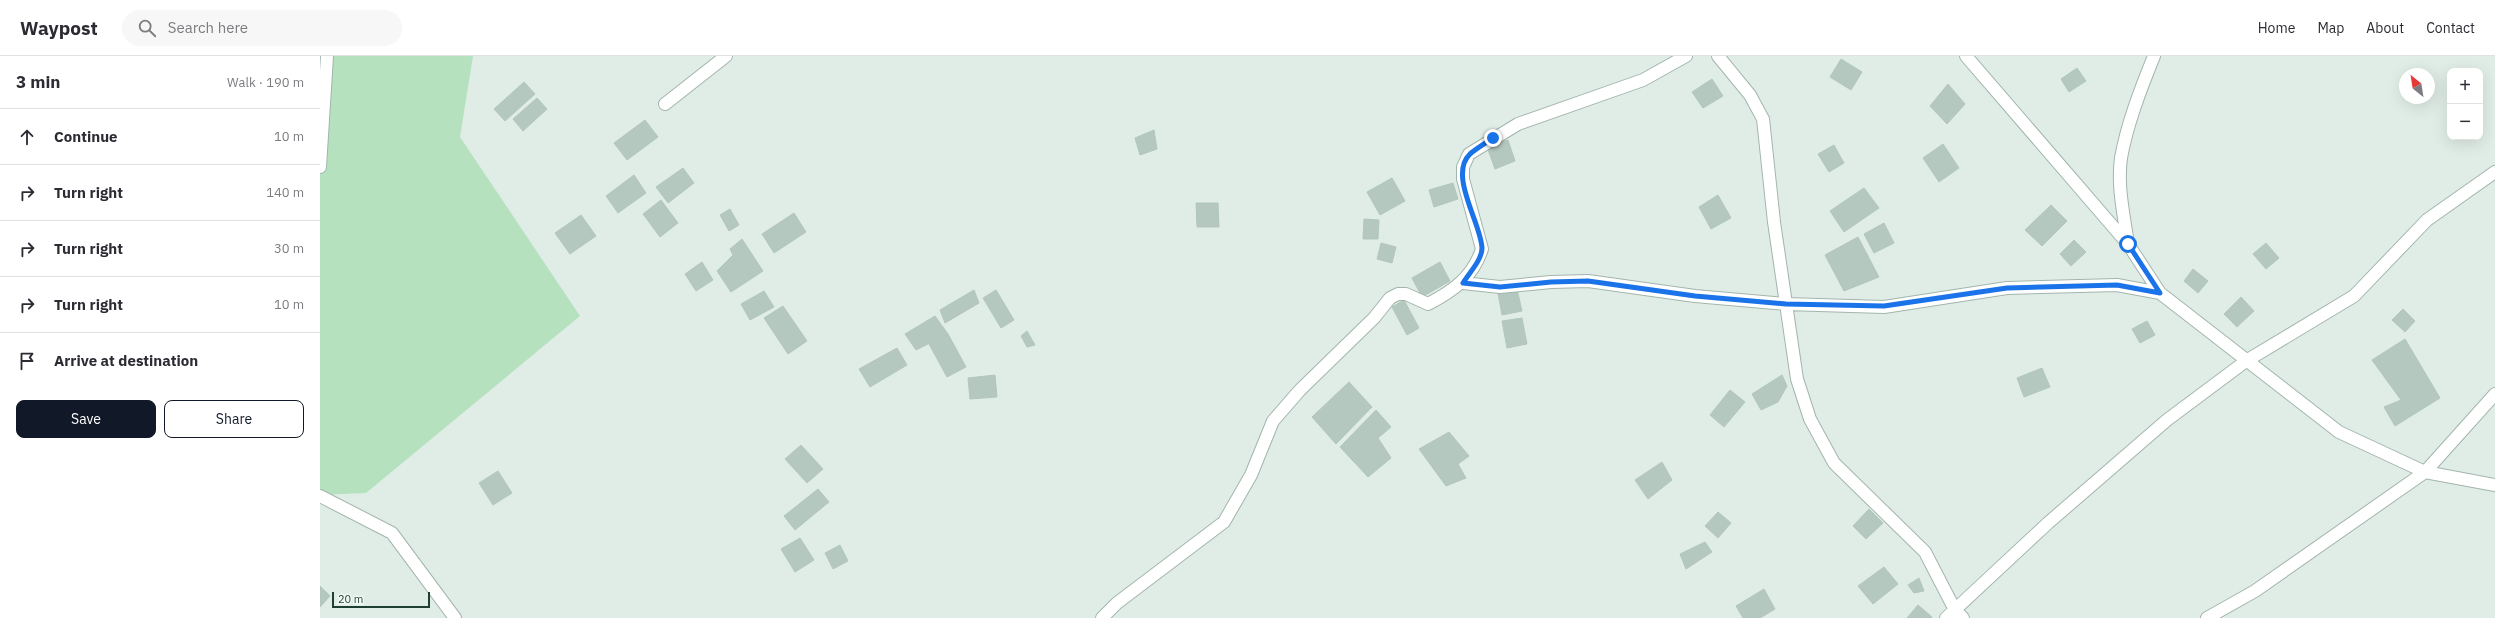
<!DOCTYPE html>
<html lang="en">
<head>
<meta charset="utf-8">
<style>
  :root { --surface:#fff; --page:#f7f7f7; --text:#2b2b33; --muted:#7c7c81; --line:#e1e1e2; --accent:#111827 }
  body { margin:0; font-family:"IBM Plex Sans",sans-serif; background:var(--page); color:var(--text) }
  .controls { position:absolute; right:12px; top:12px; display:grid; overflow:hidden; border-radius:8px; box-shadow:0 4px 16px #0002 }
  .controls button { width:36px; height:36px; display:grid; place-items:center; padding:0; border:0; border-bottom:1px solid var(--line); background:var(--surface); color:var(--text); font:20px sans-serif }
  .compass { position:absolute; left:2079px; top:12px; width:36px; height:36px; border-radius:50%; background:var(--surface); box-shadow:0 4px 16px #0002; rotate:330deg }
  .scale { position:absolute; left:12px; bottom:10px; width:98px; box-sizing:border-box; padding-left:4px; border:2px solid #1f3f34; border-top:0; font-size:11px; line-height:14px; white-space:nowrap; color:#1f3f34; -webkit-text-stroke:3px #f1f9f4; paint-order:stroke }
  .stop { position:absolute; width:12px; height:12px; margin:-9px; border:3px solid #1a73e8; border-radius:50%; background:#fff }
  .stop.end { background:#1a73e8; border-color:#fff; box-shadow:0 1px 4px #0008 }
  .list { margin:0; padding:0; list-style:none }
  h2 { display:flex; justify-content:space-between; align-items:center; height:52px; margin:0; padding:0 16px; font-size:17px }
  h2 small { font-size:13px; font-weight:400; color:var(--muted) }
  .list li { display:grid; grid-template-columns:26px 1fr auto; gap:12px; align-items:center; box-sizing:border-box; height:56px; padding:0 16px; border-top:1px solid var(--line) }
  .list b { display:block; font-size:15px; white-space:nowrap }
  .list em { font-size:13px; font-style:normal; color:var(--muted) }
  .actions { display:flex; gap:8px; padding:12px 16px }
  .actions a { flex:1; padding:9px 0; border:1px solid var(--accent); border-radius:8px; text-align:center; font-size:14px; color:var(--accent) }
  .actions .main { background:var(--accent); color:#fff }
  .icon { flex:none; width:22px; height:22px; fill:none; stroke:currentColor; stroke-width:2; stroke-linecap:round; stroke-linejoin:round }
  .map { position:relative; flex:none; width:2175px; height:562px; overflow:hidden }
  header { display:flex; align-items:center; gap:24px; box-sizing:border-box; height:56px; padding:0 20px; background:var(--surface); border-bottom:1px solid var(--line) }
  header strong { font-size:19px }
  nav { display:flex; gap:22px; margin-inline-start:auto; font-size:14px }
  .search { width:280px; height:36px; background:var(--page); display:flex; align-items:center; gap:10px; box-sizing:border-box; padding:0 14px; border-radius:22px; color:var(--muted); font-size:15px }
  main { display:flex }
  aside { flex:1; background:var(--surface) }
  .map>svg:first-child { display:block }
  .green { fill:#b6e1be }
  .building { fill:#b5c8bf; stroke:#b2c7bc }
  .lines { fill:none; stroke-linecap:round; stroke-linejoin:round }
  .street-casing { stroke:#a2b5ad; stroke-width:14 }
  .street { stroke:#fff; stroke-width:12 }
  .route { stroke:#1a73e8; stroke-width:5 }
</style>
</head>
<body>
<header>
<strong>Waypost</strong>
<div class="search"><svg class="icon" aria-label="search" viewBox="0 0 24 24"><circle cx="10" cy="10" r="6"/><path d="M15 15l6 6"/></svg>Search here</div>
<nav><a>Home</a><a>Map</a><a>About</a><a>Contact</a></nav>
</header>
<main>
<aside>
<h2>3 min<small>Walk · 190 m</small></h2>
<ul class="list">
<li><svg class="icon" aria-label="ahead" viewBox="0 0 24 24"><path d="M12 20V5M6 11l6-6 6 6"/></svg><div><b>Continue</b></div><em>10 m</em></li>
<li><svg class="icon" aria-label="right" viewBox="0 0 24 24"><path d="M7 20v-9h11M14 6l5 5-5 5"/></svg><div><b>Turn right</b></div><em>140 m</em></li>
<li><svg class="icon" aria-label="right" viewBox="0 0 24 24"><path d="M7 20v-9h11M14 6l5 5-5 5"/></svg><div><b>Turn right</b></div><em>30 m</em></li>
<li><svg class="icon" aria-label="right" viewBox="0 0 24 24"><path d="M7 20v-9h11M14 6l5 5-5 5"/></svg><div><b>Turn right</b></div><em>10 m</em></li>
<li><svg class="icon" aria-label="arrive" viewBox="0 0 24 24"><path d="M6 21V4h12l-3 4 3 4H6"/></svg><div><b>Arrive at destination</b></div></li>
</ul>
<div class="actions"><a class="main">Save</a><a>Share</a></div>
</aside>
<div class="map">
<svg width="2175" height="562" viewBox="0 0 2175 562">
  <rect width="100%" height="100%" fill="#e0ede6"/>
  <!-- green -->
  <path class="green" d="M0 0H153L140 81 260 260 46 437 0 439Z"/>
  <!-- building -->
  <path class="building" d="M1521 3 1542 16 1531 34 1510 21Z
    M1757 12 1766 25 1749 36 1741 23Z
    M1392 23 1403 40 1383 52 1372 36Z
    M204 26 215 38 185 65 174 53Z
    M1628 28 1645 48 1627 68 1610 50Z
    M217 42 227 53 203 75 193 63Z
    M325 64 338 81 307 104 294 87Z
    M834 74 837 93 820 99 815 82Z
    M1188 84 1195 105 1175 113 1167 91Z
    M1623 88 1639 112 1619 126 1603 102Z
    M1514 89 1524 107 1509 116 1498 98Z
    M363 112 374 127 348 147 336 131Z
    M314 119 326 137 298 157 286 140Z
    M1072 122 1085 145 1060 159 1047 136Z
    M1133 127 1138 143 1114 151 1109 134Z
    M1544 132 1559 152 1524 176 1510 155Z
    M1398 139 1411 162 1391 173 1379 151Z
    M341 144 358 167 340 181 323 158Z
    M876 147H898L899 171H877Z
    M1731 149 1747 165 1722 190 1705 174Z
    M410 153 419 169 409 175 400 159Z
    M474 157 486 176 454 197 442 178Z
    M261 159 276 180 250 198 235 177Z
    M1044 163 1059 164 1058 183H1043Z
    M1564 167 1574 187 1554 197 1544 178Z
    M1538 181 1559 221 1524 235 1505 199Z
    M422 183 443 215 411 236 397 215 413 199 410 193Z
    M1754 184 1766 196 1751 210 1740 198Z
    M1061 187 1076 191 1072 207 1057 203Z
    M1946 187 1959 202 1946 213 1933 198Z
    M382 206 393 224 376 235 365 218Z
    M1120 206 1130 225 1102 241 1092 222Z
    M1873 213 1888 225 1878 237 1864 225Z
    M1197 233 1202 255 1182 259 1178 237Z
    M654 234 659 247 625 267 620 254Z
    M676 234 694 264 681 272 663 242Z
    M444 235 454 251 430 264 421 248Z
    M1921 241 1934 255 1917 271 1904 258Z
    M1084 244 1099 272 1087 279 1072 251Z
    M463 250 487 285 468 298 444 262Z
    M2083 253 2095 265 2085 276 2072 264Z
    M615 260 628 278 596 294 585 278Z
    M1202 262 1207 288 1187 292 1182 265Z
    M1827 265 1835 279 1820 287 1812 273Z
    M707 275 715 289 707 291 701 280Z
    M628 278 646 311 627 321 609 288Z
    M2085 283 2120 342 2075 370 2064 351 2081 344 2052 304Z
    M577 292 587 309 550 331 539 313Z
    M1722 312 1730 331 1704 341 1697 322Z
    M675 319 677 341 650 343 648 322Z
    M1462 319 1467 330 1458 346 1441 354 1432 338Z
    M1029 326 1052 351 1016 388 992 361Z
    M1410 334 1425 346 1404 371 1390 359Z
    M1056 354 1071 371 1058 382 1071 402 1048 421 1020 391Z
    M1129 376 1149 400 1138 408 1146 422 1126 430 1099 393Z
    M481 389 503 413 487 427 465 403Z
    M1342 406 1352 424 1328 443 1315 424Z
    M178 415 192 437 173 449 159 427Z
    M498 433 509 446 475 474 464 460Z
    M1549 453 1563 467 1546 483 1533 470Z
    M1398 456 1411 467 1398 482 1385 470Z
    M480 482 494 504 475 516 461 493Z
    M1385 486 1392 496 1366 513 1360 498Z
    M520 489 528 505 513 513 505 497Z
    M1564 511 1578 528 1553 548 1538 530Z
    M1599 522 1604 535 1594 537 1588 529Z
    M0 530 10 540 0 551Z
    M1444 533 1455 553 1440 562H1423L1416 550Z
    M1598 549 1612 561 1611 562H1587Z"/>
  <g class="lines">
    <!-- street casing -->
    <g class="street-casing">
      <path id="street" d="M1398 0 1430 39 1443 63 1454 166 1477 323 1490 363 1514 407 1605 496 1635 554 1643 562
        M1646 0 1808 188 1840 237 2019 376 2105 416 2175 429
        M345 48 406 0
        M0 111 7 0
        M1808 188C1804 160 1797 130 1801 102 1807 68 1821 32 1834 0
        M1143 227 1180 231 1231 226 1268 225 1375 240 1466 248 1564 251 1687 232 1797 229 1840 237
        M0 440 72 477 135 562
        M782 562 797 547 904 466 931 419 953 365 980 334 1054 262 1070 242 1078 238H1086L1108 248C1133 235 1153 221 1162 193L1143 123V111L1149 98 1198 68 1323 24 1366 0
        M1626 562 1728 467 1847 364 1926 305 2034 240 2107 164 2175 116
        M1887 562 1935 535 2105 416 2175 338"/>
    </g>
    <!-- street -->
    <use href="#street" class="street"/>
  </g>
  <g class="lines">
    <!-- route -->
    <path class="route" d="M1173 82C1166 87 1157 92 1150 98 1128 119 1161 167 1162 192 1162 204 1149 217 1143 227L1180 231 1231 226 1268 225 1375 240 1466 248 1564 250 1687 232 1797 229 1840 237 1808 188"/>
  </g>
</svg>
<div class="controls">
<button>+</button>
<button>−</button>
</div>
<svg class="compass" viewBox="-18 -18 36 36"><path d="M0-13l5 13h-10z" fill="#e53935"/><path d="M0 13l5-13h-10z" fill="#7c7c81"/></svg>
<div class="scale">20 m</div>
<div class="stop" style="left:1808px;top:188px"></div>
<div class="stop end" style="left:1173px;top:82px"></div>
</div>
</main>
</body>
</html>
